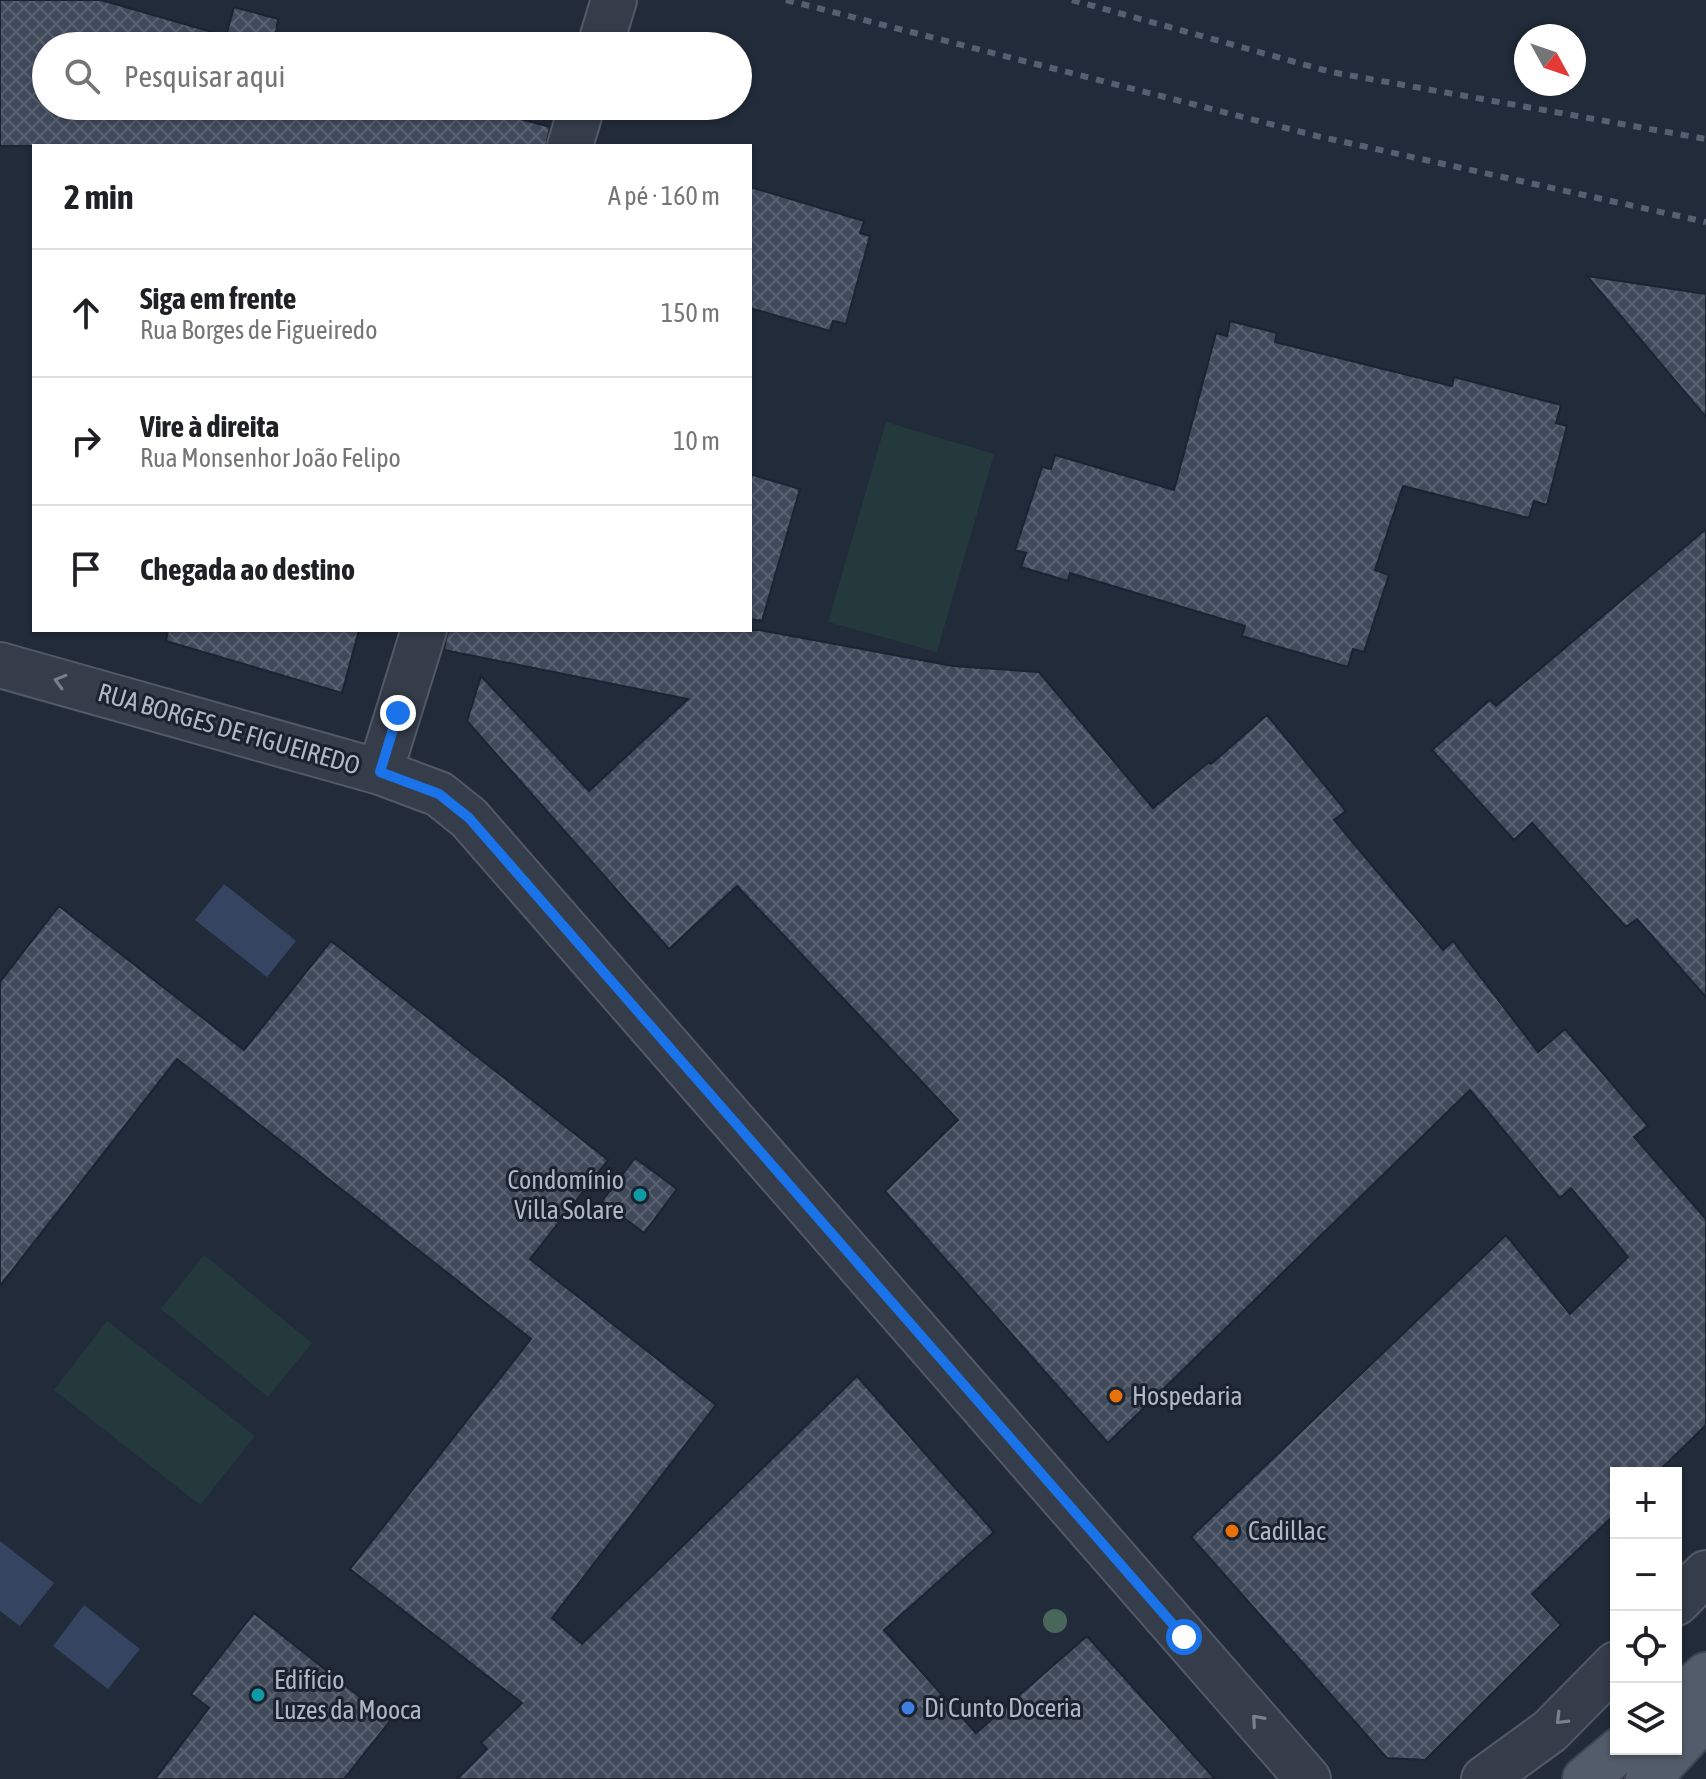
<!DOCTYPE html>
<html lang="pt">
<head>
<meta charset="utf-8">
<style>
  :root { --surface:#fff; --page:#f6f6f6; --text:#202124; --muted:#757577; --line:#e0e0e0 }
  body { margin:0; font-family:"Asap Condensed",sans-serif; background:var(--page); color:var(--text) }
  .controls { position:absolute; right:24px; bottom:24px; display:grid; overflow:hidden; border-radius:0px; box-shadow:0 2px 6px #0004 }
  .controls button { width:72px; height:72px; display:grid; place-items:center; padding:0; border:0; border-bottom:2px solid var(--line); background:var(--surface); color:var(--text); font:40px sans-serif }
  .compass { position:absolute; left:1514px; top:24px; width:72px; height:72px; border-radius:50%; background:var(--surface); box-shadow:0 2px 6px #0004; rotate:130deg }
  .stop { position:absolute; width:24px; height:24px; margin:-18px; border:6px solid #1a73e8; border-radius:50%; background:#fff }
  .stop.end { background:#1a73e8; border-color:#fff; box-shadow:0 2px 8px #0008 }
  .list { margin:0; padding:0; list-style:none }
  h2 { display:flex; justify-content:space-between; align-items:center; height:104px; margin:0; padding:0 32px; font-size:34px }
  h2 small { font-size:26px; font-weight:400; color:var(--muted) }
  .list li { display:grid; grid-template-columns:52px 1fr auto; gap:24px; align-items:center; box-sizing:border-box; height:128px; padding:0 32px; border-top:2px solid var(--line) }
  .list b { display:block; font-size:30px; white-space:nowrap }
  .list p { margin:0; font-size:26px; white-space:nowrap; color:var(--muted) }
  .list em { font-size:26px; font-style:normal; color:var(--muted) }
  .icon { flex:none; width:44px; height:44px; fill:none; stroke:currentColor; stroke-width:2; stroke-linecap:round; stroke-linejoin:round }
  .map { position:relative; flex:none; width:1706px; height:1779px; overflow:hidden }
  .search { position:absolute; background:var(--surface); box-shadow:0 2px 6px #0004; left:32px; top:32px; width:720px; height:88px; display:flex; align-items:center; gap:20px; box-sizing:border-box; padding:0 28px; border-radius:44px; color:var(--muted); font-size:30px }
  .panel { position:absolute; background:var(--surface); box-shadow:0 2px 6px #0004; left:32px; top:144px; width:720px; height:488px; border-radius:0px }
  .map>svg:first-child { display:block }
  .pitch { fill:#24393c }
  .water { fill:#354561 }
  .building { fill:url(#building-cross-hatch); stroke:#1c2430; stroke-width:2 }
  .lines { fill:none; stroke-linecap:round; stroke-linejoin:round }
  .minor-casing { stroke:#535a67; stroke-width:48 }
  .major-casing { stroke:#3e4653; stroke-width:48 }
  .minor { stroke:#353d4a; stroke-width:44 }
  .major { stroke:#535c6a; stroke-width:44 }
  .rail { stroke:#576071; stroke-width:6; stroke-dasharray:8 8; stroke-linecap:butt }
  .tree { fill:#486659 }
  .oneway { stroke:#79808e }
  .route { stroke:#1a73e8; stroke-width:10 }
  .culture-dot { fill:#0f9aa8; stroke:#1a222e; stroke-width:3 }
  .food-dot { fill:#e8710a; stroke:#1a222e; stroke-width:3 }
  .shop-dot { fill:#3f7fe0; stroke:#1a222e; stroke-width:3 }
  .labels { text-anchor:middle; dominant-baseline:central; stroke-width:6; stroke-linejoin:round; paint-order:stroke }
  .street-label { font-size:26px; fill:#b0b7c6; stroke:#1a222e }
  .poi-label { font-size:26px; fill:#b0b7c6; stroke:#1a222e; text-anchor:start }
</style>
</head>
<body>
<div class="map">
<svg width="1706" height="1779" viewBox="0 0 1706 1779">
  <defs>
    <pattern id="building-cross-hatch" width="8" height="8" patternUnits="userSpaceOnUse" patternTransform="scale(2)"><rect width="8" height="8" fill="#404a5b"/><path d="M0 0l8 8M0 8l8-8" fill="none" stroke="#596271"/></pattern>
  </defs>
  <rect width="100%" height="100%" fill="#212b39"/>
  <!-- pitch -->
  <path class="pitch" d="M886 422 994 454 937 652 828 622Z
    M204 1255 312 1343 268 1397 161 1309Z
    M107 1321 255 1436 200 1505 54 1390Z"/>
  <!-- water -->
  <path class="water" d="M224 884 296 941 267 977 195 920Z
    M0 1541 54 1583 20 1626 0 1611Z
    M84 1605 140 1649 108 1689 53 1646Z"/>
  <!-- building -->
  <path class="building" d="M0 0H101L226 36 234 7 278 19 274 46H46V106H473L550 127 546 146H0Z
    M750 187 864 221 860 233 870 236 846 324 833 321 830 331 750 308Z
    M1587 276 1706 294V417Z
    M1230 321 1277 333 1275 342 1452 386 1454 377 1561 405 1556 423 1567 426 1547 505 1534 501 1529 518 1403 486 1375 570 1389 575 1364 652 1353 649 1348 667 1242 636 1245 626 1070 573 1068 581 1021 567 1026 553 1015 550 1042 467 1051 469 1055 455 1174 490 1216 333 1227 336Z
    M750 474 800 489 762 621 750 619Z
    M1706 529V997L1637 919 1626 927 1532 823 1514 840 1432 750 1490 700 1496 706Z
    M168 630H359L342 693 166 641Z
    M448 630H759L953 666 1039 672 1153 808 1209 762 1211 764 1267 715 1346 811 1334 820 1443 950 1453 941 1538 1052 1565 1029 1648 1126 1634 1137 1706 1219V1425L1657 1473H1616V1513L1532 1594 1561 1625 1425 1760 1387 1758 1191 1537 1506 1235 1570 1314 1628 1257 1571 1188 1560 1198 1470 1090 1108 1443 885 1191 958 1120 737 886 669 949 467 721 481 676 589 791 688 699 444 650Z
    M59 906 244 1050 331 941 608 1160 530 1259 716 1405 552 1618 582 1644 857 1376 994 1532 884 1630 976 1733 1087 1636 1215 1779H457L487 1749 481 1743 522 1703 350 1569 531 1339 177 1059 0 1286V982Z
    M635 1158 677 1189 644 1233 602 1201Z
    M254 1613 390 1721 344 1779H155L209 1708 191 1694Z"/>
  <g class="lines">
    <!-- minor casing -->
    <g class="minor-casing">
      <path id="minor" d="M600 46 614 0
        M570 146 582 106
        M0 665 380 772 439 794 469 818 1308 1779
        M380 772 424 630
        M1676 1603 1706 1573
        M1484 1779 1550 1731 1616 1664"/>
    </g>
    <!-- major casing -->
    <g class="major-casing">
      <path id="major" d="M1676 1702 1706 1675
        M1585 1779 1621 1749
        M1648 1779 1706 1716"/>
    </g>
    <!-- minor -->
    <use href="#minor" class="minor"/>
    <!-- major -->
    <use href="#major" class="major"/>
    <!-- rail -->
    <path class="rail" d="M786 0 1317 136 1706 222
      M1072 0 1331 72 1706 139"/>
  </g>
  <!-- trees -->
  <circle class="tree" cx="1055" cy="1621" r="12"/>
  <!-- one-way arrows -->
  <defs><path id="oneway-chevron" d="M-2-3.5L2.5 0L-2 3.5" fill="none" stroke-width="1.6" stroke-linecap="round" stroke-linejoin="round" transform="scale(2)"/></defs>
  <g class="oneway">
    <use href="#oneway-chevron" transform="translate(60 681) rotate(-164)"/>
    <use href="#oneway-chevron" transform="translate(1561 1719) rotate(135)"/>
    <use href="#oneway-chevron" transform="translate(1257 1720) rotate(-131)"/>
  </g>
  <g class="lines">
    <!-- route -->
    <path class="route" d="M398 713 380 772 439 794 469 818 1184 1637"/>
  </g>
  <!-- markers -->
  <g class="culture-dot">
    <circle cx="640" cy="1195" r="8"/>
    <circle cx="258" cy="1695" r="8"/>
  </g>
  <g class="food-dot">
    <circle cx="1116" cy="1396" r="8"/>
    <circle cx="1232" cy="1531" r="8"/>
  </g>
  <circle class="shop-dot" cx="908" cy="1708" r="8"/>
  <g class="labels">
    <!-- street labels -->
    <g class="street-label">
      <text transform="translate(229 729) rotate(16)">RUA BORGES DE FIGUEIREDO</text>
    </g>
    <!-- poi labels -->
    <g class="poi-label">
      <text x="624" y="1180" text-anchor="end">Condomínio<tspan x="624" dy="30">Villa Solare</tspan></text>
      <text x="1132" y="1396">Hospedaria</text>
      <text x="1248" y="1531">Cadillac</text>
      <text x="274" y="1680">Edifício<tspan x="274" dy="30">Luzes da Mooca</tspan></text>
      <text x="924" y="1708">Di Cunto Doceria</text>
    </g>
  </g>
</svg>
<div class="controls">
<button>+</button>
<button>−</button>
<button><svg class="icon" aria-label="locate" viewBox="0 0 24 24"><circle cx="12" cy="12" r="6"/><path d="M12 2v4M12 18v4M2 12h4M18 12h4"/></svg></button>
<button><svg class="icon" aria-label="layers" viewBox="0 0 24 24"><path d="M12 4l9 5-9 5-9-5zM3 14l9 5 9-5"/></svg></button>
</div>
<svg class="compass" viewBox="-18 -18 36 36"><path d="M0-13l5 13h-10z" fill="#e53935"/><path d="M0 13l5-13h-10z" fill="#757577"/></svg>
<div class="stop" style="left:1184px;top:1637px"></div>
<div class="stop end" style="left:398px;top:713px"></div>
<div class="search"><svg class="icon" aria-label="search" viewBox="0 0 24 24"><circle cx="10" cy="10" r="6"/><path d="M15 15l6 6"/></svg>Pesquisar aqui</div>
<section class="panel">
<h2>2 min<small>A pé · 160 m</small></h2>
<ul class="list">
<li><svg class="icon" aria-label="ahead" viewBox="0 0 24 24"><path d="M12 20V5M6 11l6-6 6 6"/></svg><div><b>Siga em frente</b><p>Rua Borges de Figueiredo</p></div><em>150 m</em></li>
<li><svg class="icon" aria-label="right" viewBox="0 0 24 24"><path d="M7 20v-9h11M14 6l5 5-5 5"/></svg><div><b>Vire à direita</b><p>Rua Monsenhor João Felipo</p></div><em>10 m</em></li>
<li><svg class="icon" aria-label="arrive" viewBox="0 0 24 24"><path d="M6 21V4h12l-3 4 3 4H6"/></svg><div><b>Chegada ao destino</b></div></li>
</ul>
</section>
</div>
</body>
</html>
